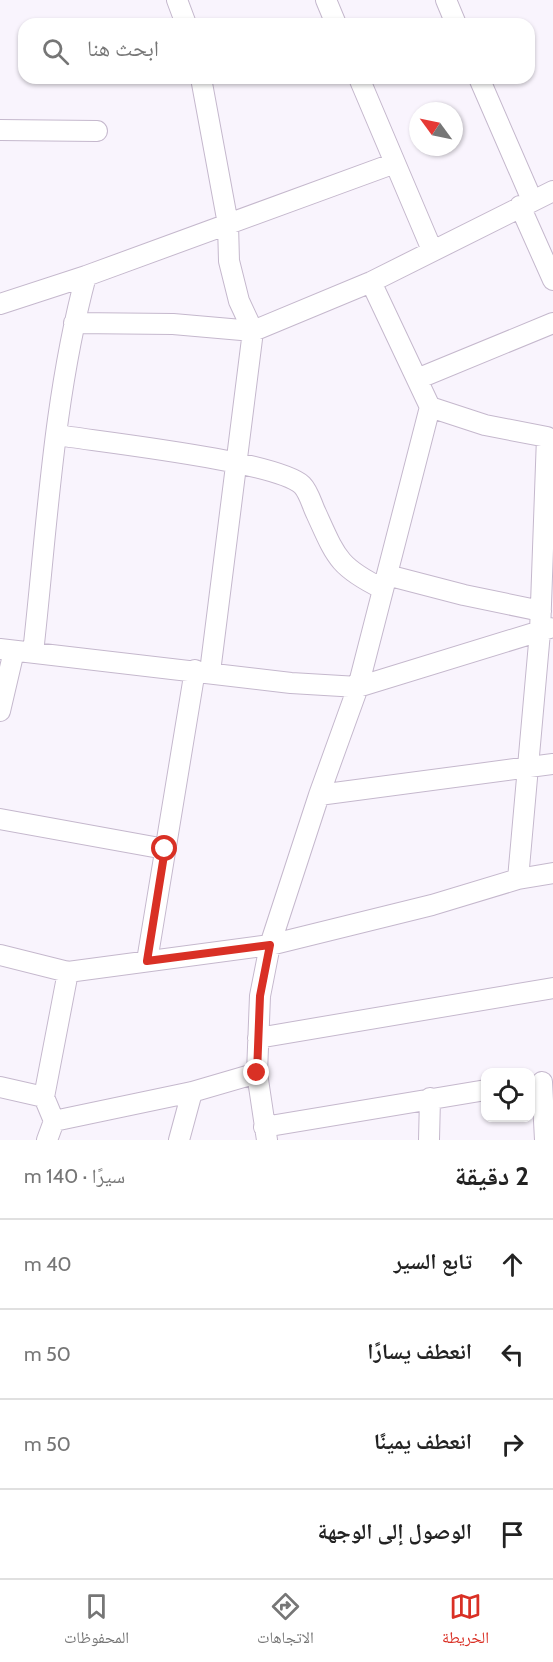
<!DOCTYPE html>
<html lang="ar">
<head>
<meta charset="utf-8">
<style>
  :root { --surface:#fff; --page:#f6f6f6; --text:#222; --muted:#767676; --line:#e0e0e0; --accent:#d93025 }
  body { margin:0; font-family:Cabin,"Noto Naskh Arabic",sans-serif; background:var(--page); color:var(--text); direction:rtl }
  .controls { position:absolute; right:18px; bottom:18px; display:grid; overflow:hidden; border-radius:12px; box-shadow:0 2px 4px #0004 }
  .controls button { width:54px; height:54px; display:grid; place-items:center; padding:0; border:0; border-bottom:2px solid var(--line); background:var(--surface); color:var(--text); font:30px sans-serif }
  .compass { position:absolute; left:409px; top:102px; width:54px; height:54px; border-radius:50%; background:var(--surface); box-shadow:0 2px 4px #0004; rotate:303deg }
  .stop { position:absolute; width:18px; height:18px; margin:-14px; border:4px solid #d93025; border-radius:50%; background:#fff }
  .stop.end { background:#d93025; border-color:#fff; box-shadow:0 2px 6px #0008 }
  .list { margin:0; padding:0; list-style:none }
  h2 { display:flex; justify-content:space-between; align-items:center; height:78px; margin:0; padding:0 24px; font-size:26px }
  h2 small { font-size:20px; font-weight:400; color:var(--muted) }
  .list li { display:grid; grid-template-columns:39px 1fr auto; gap:18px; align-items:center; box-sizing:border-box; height:90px; padding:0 24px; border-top:2px solid var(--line) }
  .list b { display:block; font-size:22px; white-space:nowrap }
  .list em { font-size:20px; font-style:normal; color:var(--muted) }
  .icon { flex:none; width:33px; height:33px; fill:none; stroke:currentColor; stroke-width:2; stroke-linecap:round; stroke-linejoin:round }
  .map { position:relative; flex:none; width:553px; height:1140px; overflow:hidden; direction:ltr }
  .search { position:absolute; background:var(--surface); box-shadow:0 2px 4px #0004; left:18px; right:18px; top:18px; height:66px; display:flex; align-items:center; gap:15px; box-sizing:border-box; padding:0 21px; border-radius:18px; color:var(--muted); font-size:22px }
  .sheet { height:438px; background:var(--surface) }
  nav { display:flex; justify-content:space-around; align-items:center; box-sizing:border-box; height:84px; border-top:2px solid var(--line); background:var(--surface); font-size:16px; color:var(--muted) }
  nav a { display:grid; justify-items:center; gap:3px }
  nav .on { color:var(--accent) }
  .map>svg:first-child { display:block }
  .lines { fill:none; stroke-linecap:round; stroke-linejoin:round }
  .minor-casing { stroke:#c5b8cd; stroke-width:22 }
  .minor { stroke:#fff; stroke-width:20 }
  .route { stroke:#d93025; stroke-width:8 }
</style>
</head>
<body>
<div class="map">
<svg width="553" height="1140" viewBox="0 0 553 1140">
  <rect width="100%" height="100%" fill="#f9f4fd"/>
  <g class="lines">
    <!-- minor casing -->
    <g class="minor-casing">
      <path id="minor" d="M177 0 186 24
        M326 0 336 24
        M446 0 456 24
        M201 78 228 224 229 261 239 301 253 331 210 672
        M359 78 432 250
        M479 78 532 200
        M0 130 97 131
        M520 206 553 280
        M371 282 430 407 485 425 547 437 540 632 518 879
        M0 304 86 276 395 163
        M74 323 173 324 253 331 371 282 553 191
        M417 379 553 323
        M57 435C101 442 276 461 302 485 309 492 312 505 316 513 336 557 338 567 383 589
        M387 575 464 595 541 611
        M0 649 291 683 358 687 550 628
        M33 653C47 528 53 399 86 276
        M0 711 14 651
        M319 795 553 764
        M0 819 165 849
        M0 955 68 972 270 945 432 905 518 879 553 873
        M147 961 195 670
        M258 1038 553 988
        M542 1082 545 1140
        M0 1087 44 1097
        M54 1121 192 1092 257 1073
        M264 1127 486 1090
        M47 1140 54 1121 44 1097 68 972
        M179 1140 192 1092
        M267 1140 257 1073 260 996 270 945 319 795 358 687 430 407
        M429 1140 430 1098"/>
    </g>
    <!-- minor -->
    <use href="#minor" class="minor"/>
  </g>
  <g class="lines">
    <!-- route -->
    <path class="route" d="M165 849 147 961 270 945 260 996 257 1073"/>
  </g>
</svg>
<div class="controls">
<button><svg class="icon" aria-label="locate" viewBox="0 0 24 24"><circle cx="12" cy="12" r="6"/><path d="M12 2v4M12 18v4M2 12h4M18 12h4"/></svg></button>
</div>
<svg class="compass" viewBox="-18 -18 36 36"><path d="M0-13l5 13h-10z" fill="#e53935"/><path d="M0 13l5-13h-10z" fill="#767676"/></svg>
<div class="stop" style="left:165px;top:849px"></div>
<div class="stop end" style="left:257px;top:1073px"></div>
<div class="search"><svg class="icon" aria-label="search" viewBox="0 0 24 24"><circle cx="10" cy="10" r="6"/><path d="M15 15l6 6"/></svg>ابحث هنا</div>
</div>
<section class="sheet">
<h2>2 دقيقة<small>سيرًا · 140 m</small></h2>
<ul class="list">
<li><svg class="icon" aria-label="ahead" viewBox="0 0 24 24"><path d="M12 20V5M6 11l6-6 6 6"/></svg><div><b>تابع السير</b></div><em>40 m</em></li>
<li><svg class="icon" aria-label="left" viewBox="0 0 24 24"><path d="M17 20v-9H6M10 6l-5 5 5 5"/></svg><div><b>انعطف يسارًا</b></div><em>50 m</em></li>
<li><svg class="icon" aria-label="right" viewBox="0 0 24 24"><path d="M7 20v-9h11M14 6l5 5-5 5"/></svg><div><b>انعطف يمينًا</b></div><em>50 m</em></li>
<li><svg class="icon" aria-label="arrive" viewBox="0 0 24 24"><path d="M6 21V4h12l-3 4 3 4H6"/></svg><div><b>الوصول إلى الوجهة</b></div></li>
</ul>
</section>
<nav>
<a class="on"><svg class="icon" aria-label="map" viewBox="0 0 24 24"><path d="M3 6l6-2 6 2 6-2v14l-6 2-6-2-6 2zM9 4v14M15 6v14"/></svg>الخريطة</a>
<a><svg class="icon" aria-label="directions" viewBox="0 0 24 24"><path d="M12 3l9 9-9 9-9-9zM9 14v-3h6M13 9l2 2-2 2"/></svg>الاتجاهات</a>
<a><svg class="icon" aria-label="saved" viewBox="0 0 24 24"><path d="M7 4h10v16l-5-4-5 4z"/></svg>المحفوظات</a>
</nav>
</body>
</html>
